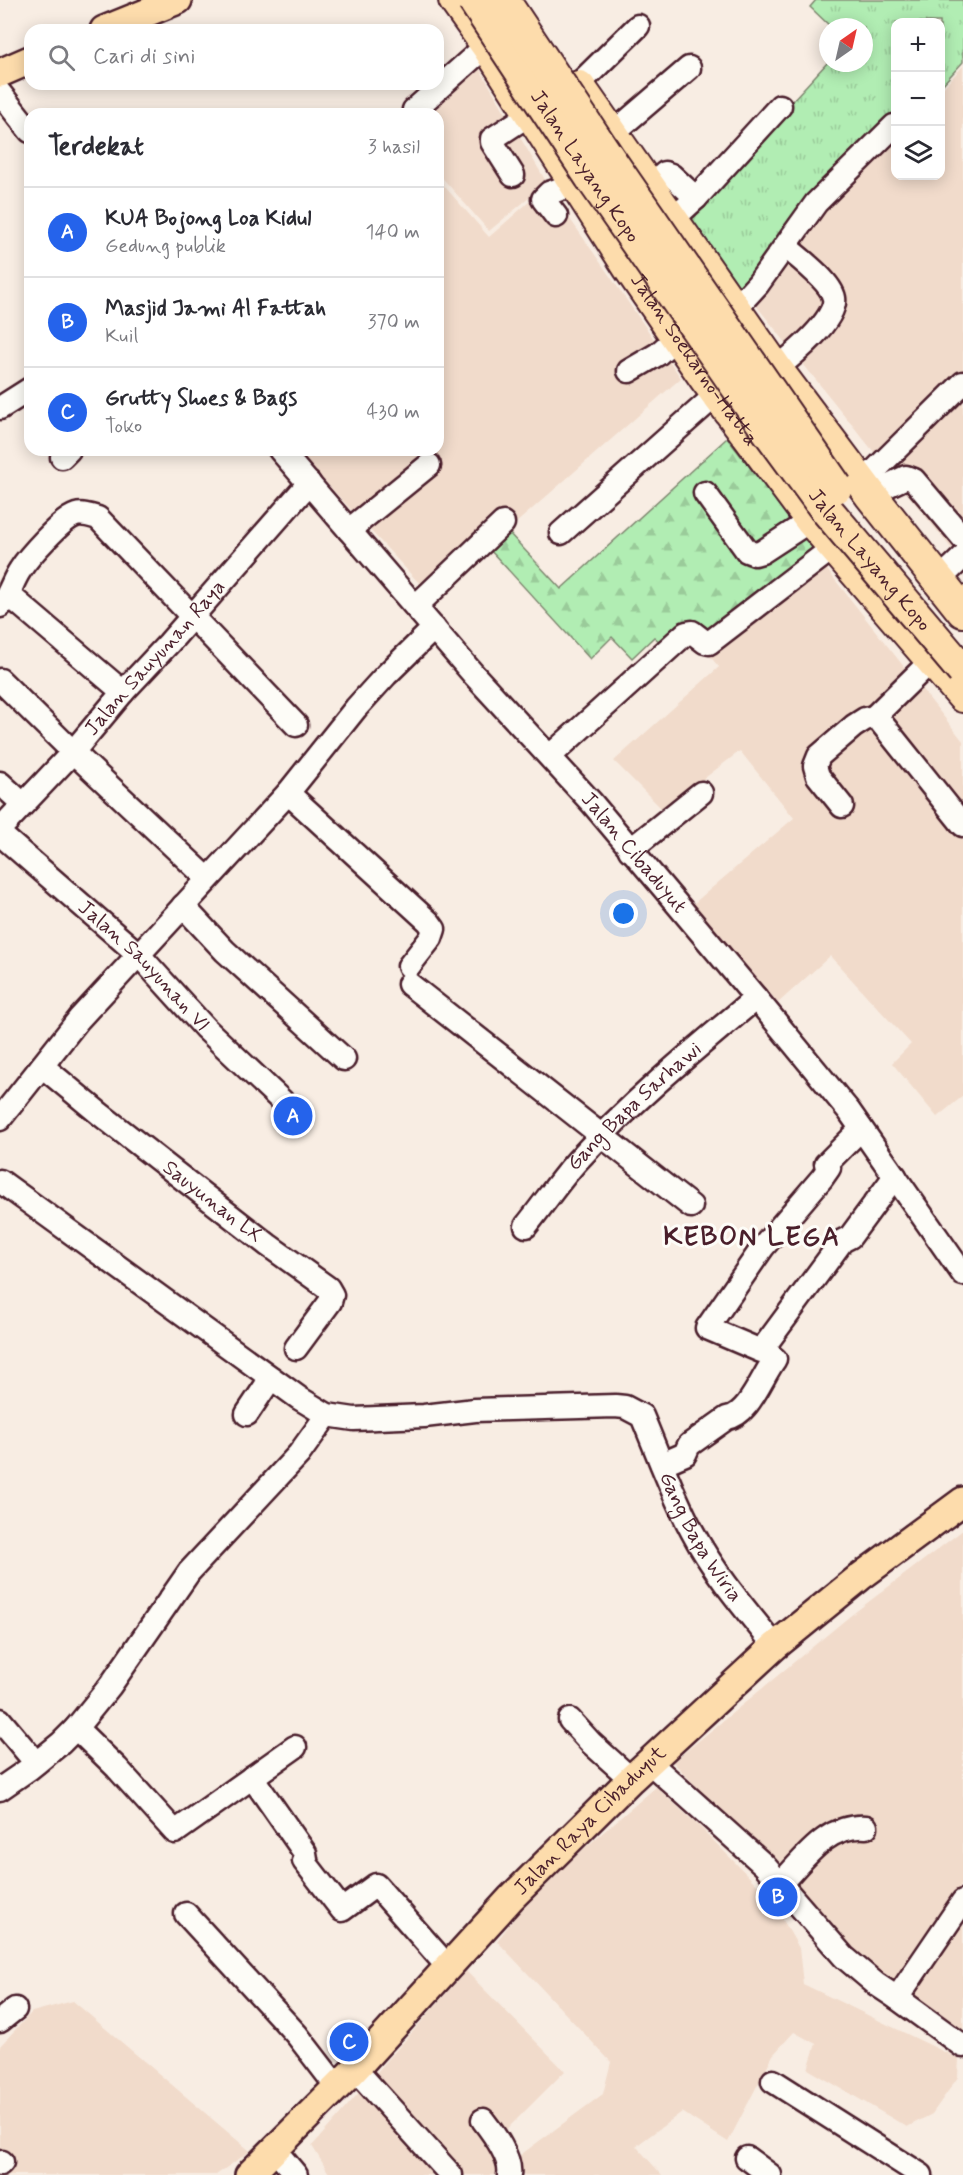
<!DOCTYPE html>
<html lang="id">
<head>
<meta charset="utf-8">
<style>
  :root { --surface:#fff; --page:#f2f2f3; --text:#2b2b33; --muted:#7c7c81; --line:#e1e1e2; --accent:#2563eb }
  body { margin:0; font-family:Mynerve,sans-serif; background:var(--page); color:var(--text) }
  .controls { position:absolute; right:18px; top:18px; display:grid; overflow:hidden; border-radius:12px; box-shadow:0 3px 15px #0003 }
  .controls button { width:54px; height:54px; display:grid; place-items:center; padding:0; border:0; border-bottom:2px solid var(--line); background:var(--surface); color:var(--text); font:30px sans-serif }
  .compass { position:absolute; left:819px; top:18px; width:54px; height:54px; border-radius:50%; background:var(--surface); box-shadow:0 3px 15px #0003; rotate:34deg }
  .you { position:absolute; left:624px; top:914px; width:21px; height:21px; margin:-15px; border:4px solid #fff; border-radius:50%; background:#1a73e8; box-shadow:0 0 0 9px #1a73e833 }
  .badge { display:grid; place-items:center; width:39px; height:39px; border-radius:50%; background:var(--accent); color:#fff; font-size:20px; font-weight:700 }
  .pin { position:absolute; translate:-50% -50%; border:3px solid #fff; box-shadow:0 2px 6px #0006 }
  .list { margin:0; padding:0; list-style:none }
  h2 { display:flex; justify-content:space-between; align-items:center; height:78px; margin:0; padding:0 24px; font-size:26px }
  h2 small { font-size:20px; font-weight:400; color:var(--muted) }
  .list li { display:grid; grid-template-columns:39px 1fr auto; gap:18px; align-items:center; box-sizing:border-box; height:90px; padding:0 24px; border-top:2px solid var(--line) }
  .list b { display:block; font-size:22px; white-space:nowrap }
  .list p { margin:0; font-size:20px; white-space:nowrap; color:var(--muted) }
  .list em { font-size:20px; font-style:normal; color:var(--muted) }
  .icon { flex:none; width:33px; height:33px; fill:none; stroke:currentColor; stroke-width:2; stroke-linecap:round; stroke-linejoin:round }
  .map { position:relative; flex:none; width:963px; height:2175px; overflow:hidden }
  .search { position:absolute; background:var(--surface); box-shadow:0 3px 15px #0003; left:24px; top:24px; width:420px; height:66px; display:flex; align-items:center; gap:15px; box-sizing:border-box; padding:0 21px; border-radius:18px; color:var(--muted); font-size:22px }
  .panel { position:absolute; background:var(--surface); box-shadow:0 3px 15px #0003; left:24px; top:108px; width:420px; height:348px; border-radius:18px }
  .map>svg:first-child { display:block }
  .built { fill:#f1dbcb }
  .grass { fill:url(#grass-tufts); stroke:#7e866f; stroke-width:1.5 }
  .forest { fill:url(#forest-firs); stroke:#7e866f; stroke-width:1.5 }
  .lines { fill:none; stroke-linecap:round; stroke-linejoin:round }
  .minor-casing { stroke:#4a1f2b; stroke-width:27 }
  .major-casing { stroke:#4a1f2b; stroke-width:32 }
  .highway-casing { stroke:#4a1f2b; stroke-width:36 }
  .minor { stroke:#fdfcf7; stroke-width:22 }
  .major { stroke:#fddcac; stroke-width:27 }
  .highway { stroke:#fddcac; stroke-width:32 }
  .highway-bridge-casing { stroke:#4a1f2b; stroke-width:36; stroke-linecap:butt }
  .highway-bridge { stroke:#fddcac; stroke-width:32 }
  .labels { text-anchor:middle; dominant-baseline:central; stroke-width:6; stroke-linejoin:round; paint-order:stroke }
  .street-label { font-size:21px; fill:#4a1f2b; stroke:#fdfcf7 }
  .district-label { font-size:27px; font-weight:bold; letter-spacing:1.5px; fill:#4a1f2b; stroke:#fdfcf7 }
</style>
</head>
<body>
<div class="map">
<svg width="963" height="2175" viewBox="0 0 963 2175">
  <defs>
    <pattern id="grass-tufts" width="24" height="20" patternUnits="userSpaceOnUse" patternTransform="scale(1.5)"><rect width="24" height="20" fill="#b1edb3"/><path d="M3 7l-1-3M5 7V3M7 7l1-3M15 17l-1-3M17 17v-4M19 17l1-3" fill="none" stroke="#9acb9a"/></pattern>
    <pattern id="forest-firs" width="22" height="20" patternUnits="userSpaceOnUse" patternTransform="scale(1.5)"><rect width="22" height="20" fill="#b1edb3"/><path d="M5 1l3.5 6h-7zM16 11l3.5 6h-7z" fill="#9acb9a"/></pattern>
  </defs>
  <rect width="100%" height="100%" fill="#f8ede3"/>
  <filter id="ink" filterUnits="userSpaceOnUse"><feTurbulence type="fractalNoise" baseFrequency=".0167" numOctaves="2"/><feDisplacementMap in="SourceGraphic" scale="12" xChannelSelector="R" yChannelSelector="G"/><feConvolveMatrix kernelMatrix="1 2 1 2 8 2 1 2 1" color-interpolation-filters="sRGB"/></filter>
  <g filter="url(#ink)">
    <!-- built -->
    <path class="built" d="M475 61 547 183 489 231 438 173V114H418Z
      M963 66V563L747 294 895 123 896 176H940L941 90Z
      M438 179 489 237 547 186 681 378 432 597 296 450H438Z
      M820 561 963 741V1096L937 1117 892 1063 911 1044 830 956 778 1003 693 904 794 818 740 751 663 810 614 761 719 667 708 654Z
      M963 1530V1882L893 1987 845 1951 788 1883 673 1762 850 1616Z
      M656 1787 701 1828 771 1899 799 1948 803 1984 959 2059 958 2077 932 2114 907 2127 808 2069 816 2044 794 2032 773 2055 728 2142 682 2112 636 2146 662 2175H330L312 2146 466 1971 565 2071 502 2134 519 2156 603 2094 611 2062 497 1941 537 1889Z
      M963 1923V2031L914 1996Z
      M73 2001 250 2151 216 2175H0V2046L32 2012Z"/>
    <!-- grass -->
    <path class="grass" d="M816 0H963V62L941 86 940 22H896L895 114 801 212 741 300 685 217 828 62 864 63V27H831L810 7Z"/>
    <!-- forest -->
    <path class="forest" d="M727 438 819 555 707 640 665 646 654 637 632 658 612 637 590 659 490 550 509 533 561 589Z"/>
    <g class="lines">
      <!-- minor casing -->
      <g class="minor-casing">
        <g id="minor">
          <path d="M578 85 638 26"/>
          <path d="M0 93 30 131"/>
          <path d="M414 110 487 45"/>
          <path d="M612 134 689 68"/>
          <path d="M513 175 492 142V139L530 114"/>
          <path d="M648 188 665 173 671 175 696 198"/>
          <path d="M556 216 543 199 549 193 575 184"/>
          <path d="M671 221 696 198 780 106"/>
          <path d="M734 310 758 284 816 203 894 126"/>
          <path d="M776 369C791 357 838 319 834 298 831 282 799 258 786 247"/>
          <path d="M629 371 658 354 677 337"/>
          <path d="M0 408 30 389"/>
          <path id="s1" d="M280 450 475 676 592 803 756 998 849 1111 963 1274"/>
          <path d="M62 457 69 450"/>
          <path d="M862 483 963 383"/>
          <path d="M705 493 747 551 755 554 762 552 811 520"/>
          <path d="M870 494 906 477 914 480 963 538"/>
          <path d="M349 530 429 465"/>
          <path d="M561 533 717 394"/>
          <path d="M938 581 963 557"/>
          <path d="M9 595 123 692"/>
          <path d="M0 606C10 594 12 582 20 570 28 557 62 519 76 515 83 513 91 516 98 518L296 725"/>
          <path d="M416 606 503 523"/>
          <path d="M0 680 73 752 207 878"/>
          <path d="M874 717 932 660"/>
          <path d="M550 756 686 633 692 632 705 642 709 643 834 547"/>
          <path d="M0 783 23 804"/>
          <path d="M288 793 429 922 434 929 431 938 409 966"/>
          <path d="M842 806 818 776 815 766 819 756 854 726 865 719 874 717 879 720 963 825"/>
          <path id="s2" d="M0 829 73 752 123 692 169 643 309 483"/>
          <path id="s3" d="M0 834 138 954 205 1028 282 1101"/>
          <path d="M630 850 701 793"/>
          <path d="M183 906 225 951 344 1059"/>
          <path d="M409 984 691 1206"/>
          <path id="s4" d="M42 1066 100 1114 268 1245 328 1288 332 1295 330 1302 296 1348"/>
          <path d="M0 1119 79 1019 288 793 356 708 386 675 434 628"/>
          <path id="s5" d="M0 1181 299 1398 327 1415 354 1419 424 1416 475 1410 615 1406 625 1407 642 1416C658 1454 672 1494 692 1531 714 1573 745 1609 775 1646"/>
          <path id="s6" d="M526 1226C543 1205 559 1181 577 1161 632 1101 694 1050 756 998"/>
          <path d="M763 1349 761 1351 707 1328 763 1247 822 1178 829 1168 826 1164 861 1129"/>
          <path d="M247 1414 271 1378"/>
          <path d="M662 1464 685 1454 689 1445 727 1418C749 1415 762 1376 775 1359L763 1349 766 1344 837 1248 842 1241 850 1237 895 1176"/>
          <path d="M0 1720 36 1763"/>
          <path d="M570 1720 591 1743 631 1779"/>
          <path d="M76 1728 117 1768 175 1832 295 1747"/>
          <path d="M649 1762 764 1865 844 1957 876 1984 897 1998 963 1901"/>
          <path d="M252 1777 305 1853 306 1859 304 1861 342 1910 376 1885 448 1967"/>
          <path d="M0 1789 29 1769 61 1743 76 1728 110 1686 189 1572 299 1454 327 1415"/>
          <path d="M781 1883C805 1858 827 1824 866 1827"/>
          <path d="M186 1914 297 2035 337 2087"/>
          <path d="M897 1998 963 2046"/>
          <path d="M0 2021 15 2009"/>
          <path d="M355 2069 451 2175"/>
          <path d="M773 2081 921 2175"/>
          <path d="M483 2120C493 2133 512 2158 509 2175"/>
          <path d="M275 2150 296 2175"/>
          <path d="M747 2158 770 2175"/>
          <path d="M0 2164 2 2162"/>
        </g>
      </g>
      <!-- major casing -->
      <g class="major-casing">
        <g id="major">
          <path d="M104 30 178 0"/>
          <path d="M0 73 30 60"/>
          <path id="s7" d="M249 2175 355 2069 511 1898 631 1779 775 1646 860 1577 963 1501"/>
        </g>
      </g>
      <!-- highway casing -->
      <g class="highway-casing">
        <g id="highway">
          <path id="s8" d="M455 0 487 45 629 267 706 379 811 520 963 696"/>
          <path d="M579 87 776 369 870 494 963 611"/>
        </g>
      </g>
      <!-- minor -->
      <use href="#minor" class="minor"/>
      <!-- major -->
      <use href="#major" class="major"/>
      <!-- highway -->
      <use href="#highway" class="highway"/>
      <!-- highway-bridge casing -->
      <g class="highway-bridge-casing">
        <g id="highway-bridge">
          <path id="s9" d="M474 0 591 177 764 425 825 508 963 671"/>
          <path d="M503 0 609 159 836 487"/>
        </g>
      </g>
      <!-- highway-bridge -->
      <use href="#highway-bridge" class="highway-bridge"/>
    </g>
  </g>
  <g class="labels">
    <!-- street labels -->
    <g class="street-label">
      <text stroke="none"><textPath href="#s9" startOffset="200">Jalan Layang Kopo</textPath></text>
      <text stroke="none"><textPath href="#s8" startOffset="432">Jalan Soekarno-Hatta</textPath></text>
      <text stroke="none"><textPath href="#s9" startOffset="686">Jalan Layang Kopo</textPath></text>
      <text stroke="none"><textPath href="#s2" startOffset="231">Jalan Sauyunan Raya</textPath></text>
      <text stroke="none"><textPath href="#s1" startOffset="536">Jalan Cibaduyut</textPath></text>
      <text stroke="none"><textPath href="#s3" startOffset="195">Jalan Sauyunan Vl</textPath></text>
      <text stroke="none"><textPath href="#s6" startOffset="162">Gang Bapa Sarhawi</textPath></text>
      <text stroke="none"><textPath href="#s4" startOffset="218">Sauyunan LX</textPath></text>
      <text stroke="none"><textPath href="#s5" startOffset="855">Gang Bapa Wiria</textPath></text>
      <text stroke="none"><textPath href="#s7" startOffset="492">Jalan Raya Cibaduyut</textPath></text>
    </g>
    <!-- district labels -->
    <g class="district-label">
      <text x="752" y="1237">KEBON LEGA</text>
    </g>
  </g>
</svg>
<div class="controls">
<button>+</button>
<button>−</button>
<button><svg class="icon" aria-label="layers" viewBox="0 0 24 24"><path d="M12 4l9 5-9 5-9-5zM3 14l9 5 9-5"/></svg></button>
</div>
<svg class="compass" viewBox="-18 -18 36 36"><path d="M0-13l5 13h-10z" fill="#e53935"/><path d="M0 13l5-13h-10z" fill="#7c7c81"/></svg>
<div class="you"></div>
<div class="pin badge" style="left:293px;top:1116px">A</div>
<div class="pin badge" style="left:778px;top:1897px">B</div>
<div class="pin badge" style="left:349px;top:2042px">C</div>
<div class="search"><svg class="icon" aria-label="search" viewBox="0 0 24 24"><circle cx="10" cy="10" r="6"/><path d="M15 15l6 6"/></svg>Cari di sini</div>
<section class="panel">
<h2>Terdekat<small>3 hasil</small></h2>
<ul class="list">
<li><span class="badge">A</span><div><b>KUA Bojong Loa Kidul</b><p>Gedung publik</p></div><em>140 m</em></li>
<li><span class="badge">B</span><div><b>Masjid Jami Al Fattah</b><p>Kuil</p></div><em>370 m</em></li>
<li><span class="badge">C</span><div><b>Grutty Shoes &amp; Bags</b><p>Toko</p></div><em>430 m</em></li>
</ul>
</section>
</div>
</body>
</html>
